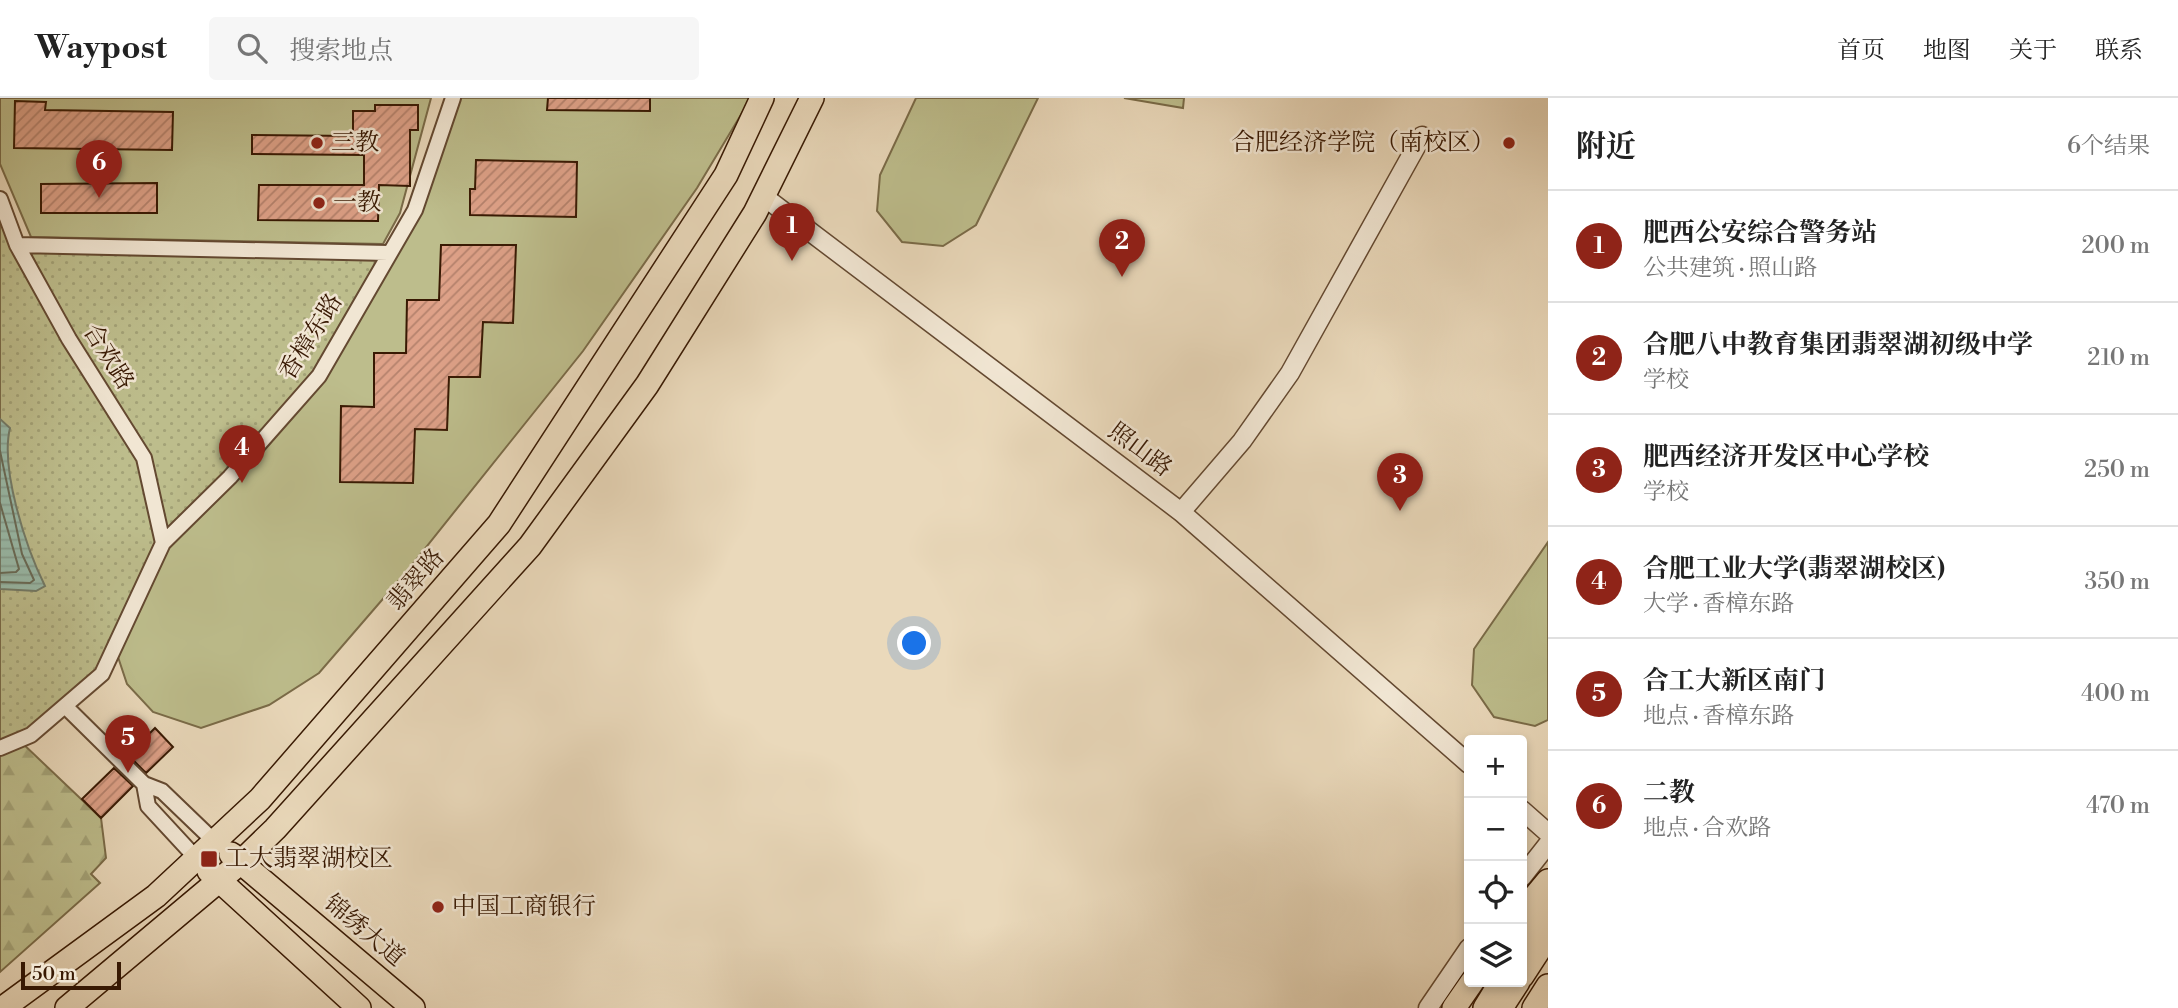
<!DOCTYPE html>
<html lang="zh">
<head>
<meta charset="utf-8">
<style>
  :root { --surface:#fff; --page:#f6f6f6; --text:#222; --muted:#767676; --line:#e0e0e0; --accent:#8f2418 }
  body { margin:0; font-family:"Libre Bodoni","Noto Serif SC",serif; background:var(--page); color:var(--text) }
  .controls { position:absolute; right:21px; bottom:21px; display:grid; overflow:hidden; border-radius:7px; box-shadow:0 4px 10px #0003 }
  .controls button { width:63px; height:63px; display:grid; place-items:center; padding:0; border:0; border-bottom:2px solid var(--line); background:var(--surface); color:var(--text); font:35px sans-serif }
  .scale { position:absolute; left:21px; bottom:18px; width:100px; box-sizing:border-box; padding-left:7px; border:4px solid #381903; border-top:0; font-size:19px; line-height:24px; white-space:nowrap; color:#381903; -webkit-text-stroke:5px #f1e6d3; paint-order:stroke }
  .you { position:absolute; left:915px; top:546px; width:24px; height:24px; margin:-18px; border:5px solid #fff; border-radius:50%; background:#1a73e8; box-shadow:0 0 0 10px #1a73e833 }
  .badge { display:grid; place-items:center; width:46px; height:46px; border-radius:50%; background:var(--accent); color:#fff; font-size:23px; font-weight:700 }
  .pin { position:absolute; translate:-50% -58px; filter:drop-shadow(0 2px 4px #0008) }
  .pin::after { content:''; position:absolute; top:37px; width:24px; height:21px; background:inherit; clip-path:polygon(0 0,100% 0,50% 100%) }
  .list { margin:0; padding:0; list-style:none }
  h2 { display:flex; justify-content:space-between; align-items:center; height:91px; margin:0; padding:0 28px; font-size:30px }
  h2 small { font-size:23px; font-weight:400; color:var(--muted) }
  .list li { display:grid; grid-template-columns:46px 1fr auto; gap:21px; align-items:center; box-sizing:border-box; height:112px; padding:0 28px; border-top:2px solid var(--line) }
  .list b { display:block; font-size:26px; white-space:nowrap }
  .list p { margin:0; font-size:23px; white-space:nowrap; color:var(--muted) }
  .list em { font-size:23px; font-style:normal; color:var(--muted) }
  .icon { flex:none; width:38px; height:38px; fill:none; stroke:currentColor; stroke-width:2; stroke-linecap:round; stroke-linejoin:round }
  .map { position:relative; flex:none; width:1548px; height:910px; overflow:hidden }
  header { display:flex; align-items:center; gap:42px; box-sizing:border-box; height:98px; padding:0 35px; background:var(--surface); border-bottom:2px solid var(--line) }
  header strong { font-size:33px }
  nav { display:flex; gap:38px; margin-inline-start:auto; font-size:24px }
  .search { width:490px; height:63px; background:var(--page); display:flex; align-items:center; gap:18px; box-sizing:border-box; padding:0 24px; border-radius:7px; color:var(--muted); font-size:26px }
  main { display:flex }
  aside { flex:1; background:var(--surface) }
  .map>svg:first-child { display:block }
  .green { fill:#bdbd8c; stroke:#7a6b48; stroke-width:2 }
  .forest { fill:url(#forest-firs); stroke:#7a6b48; stroke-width:2 }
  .park { fill:url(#park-dots); stroke:#7a6b48; stroke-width:2 }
  .water { fill:url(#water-rules); stroke:#727a67; stroke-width:2 }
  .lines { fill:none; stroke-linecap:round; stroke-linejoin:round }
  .shore { stroke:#686a56; stroke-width:2 }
  .building { fill:url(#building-hatch); stroke:#381903; stroke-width:2 }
  .minor-casing { stroke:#644931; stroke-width:18 }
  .tertiary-casing { stroke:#644931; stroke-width:21 }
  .primary-casing { stroke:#381903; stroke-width:26 }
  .trunk-casing { stroke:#381903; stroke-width:26 }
  .minor { stroke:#f1e6d3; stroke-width:14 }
  .tertiary { stroke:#f1e6d3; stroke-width:18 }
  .primary { stroke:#ead9bb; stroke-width:23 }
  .trunk { stroke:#ead9bb; stroke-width:23 }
  .poi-dot { fill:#8f2418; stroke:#f1e6d3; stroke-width:2.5 }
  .labels { text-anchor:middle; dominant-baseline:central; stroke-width:5; stroke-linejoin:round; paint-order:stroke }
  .poi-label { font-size:24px; fill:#381903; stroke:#f1e6d3; text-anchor:start }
  .street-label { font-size:24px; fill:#381903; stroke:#f1e6d3 }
</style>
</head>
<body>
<header>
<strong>Waypost</strong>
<div class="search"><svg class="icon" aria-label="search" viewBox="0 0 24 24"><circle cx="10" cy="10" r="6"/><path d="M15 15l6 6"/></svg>搜索地点</div>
<nav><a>首页</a><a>地图</a><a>关于</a><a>联系</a></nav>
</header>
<main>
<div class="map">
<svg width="1548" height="910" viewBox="0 0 1548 910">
  <defs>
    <pattern id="forest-firs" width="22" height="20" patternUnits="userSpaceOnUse" patternTransform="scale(1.75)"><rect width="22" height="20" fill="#bdbd8c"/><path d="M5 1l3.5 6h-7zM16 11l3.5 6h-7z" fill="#a3a277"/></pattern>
    <pattern id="park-dots" width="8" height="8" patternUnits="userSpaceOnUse" patternTransform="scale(1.75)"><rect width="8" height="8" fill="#bdbd8c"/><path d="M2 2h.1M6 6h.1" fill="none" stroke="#a3a277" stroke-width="1.8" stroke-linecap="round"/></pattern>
    <pattern id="water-rules" width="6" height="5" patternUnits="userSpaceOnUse" patternTransform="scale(1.75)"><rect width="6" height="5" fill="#9ba"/><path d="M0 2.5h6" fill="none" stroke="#85a091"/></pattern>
    <pattern id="building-hatch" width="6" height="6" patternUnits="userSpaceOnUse" patternTransform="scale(1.75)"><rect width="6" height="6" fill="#dea188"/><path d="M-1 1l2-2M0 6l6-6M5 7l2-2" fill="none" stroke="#b5826d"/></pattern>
  </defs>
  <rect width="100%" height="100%" fill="#ead9bb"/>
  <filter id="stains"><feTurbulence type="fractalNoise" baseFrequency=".00286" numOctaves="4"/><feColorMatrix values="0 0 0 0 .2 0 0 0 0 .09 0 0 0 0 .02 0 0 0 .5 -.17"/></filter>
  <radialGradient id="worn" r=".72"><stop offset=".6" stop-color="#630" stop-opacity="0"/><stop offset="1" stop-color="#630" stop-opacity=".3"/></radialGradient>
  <!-- green -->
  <path class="green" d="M0 0H431L400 115 383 146 31 139 0 66Z
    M453 0H751L697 90 583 253 407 473 319 575 269 607 201 630 153 614 127 586 115 550 18 147 388 155 415 112Z
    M916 0H1038L976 127 943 148 902 144 877 113 880 77Z
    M1124 0H1184L1183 10Z
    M1548 444V622L1535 628 1494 619 1472 587 1474 551Z"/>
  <!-- forest -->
  <path class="forest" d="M20 643 101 720 106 760 91 776 100 785 0 874V650Z"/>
  <!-- park -->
  <path class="park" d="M0 101 18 147 388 155 319 278 163 445 111 556 66 607 0 649Z"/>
  <!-- water -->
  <path class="water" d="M0 321 10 330C0 371 26 450 45 488L36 493 0 491Z"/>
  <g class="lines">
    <!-- shore -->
    <path class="shore" d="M0 353 22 456 34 482 30 485 0 484
      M0 405 19 471 16 474 0 475"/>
  </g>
  <!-- building -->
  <path class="building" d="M548 0H650V13L547 12Z
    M15 3 46 4 45 12 173 14 172 52 14 50Z
    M375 7H418V32H410V88L379 87 378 123 258 122 259 87H364V57L252 56V37L353 38V13H375Z
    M476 62 577 64 576 119 470 117V91H475Z
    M157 85V115H41V86Z
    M441 147H516L513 225 483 224 480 279H449L447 332 415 331 413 385 340 384 341 308 374 309V255H406L407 202H439Z
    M155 630 173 649 146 675 128 657Z
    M114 670 133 688 101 720 82 701Z"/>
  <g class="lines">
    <!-- minor casing -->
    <g class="minor-casing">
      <path id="minor" d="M0 101 17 147 69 241 144 360 163 445
        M17 147 388 155
        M65 608 144 686 162 693 215 744
        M0 650 31 637 102 576 163 445 230 379 319 278 415 112 453 0
        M144 686 148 708 197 761"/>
    </g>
    <!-- tertiary casing -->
    <g class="tertiary-casing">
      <path id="tertiary" d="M763 98 1181 414 1469 666
        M1181 414 1242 343 1290 275 1422 38
        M1522 712 1548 735
        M1522 779 1548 746
        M1428 910 1469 850"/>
    </g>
    <!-- primary casing -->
    <g class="primary-casing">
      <path id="primary" d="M231 756 413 910
        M209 773 359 910
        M1522 851 1548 809
        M3 910 156 798 260 701 499 426 726 77 762 0
        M67 910 241 764 275 731 530 448 647 287 755 115 812 0
        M1485 910 1501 884"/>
    </g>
    <!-- trunk casing -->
    <g class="trunk-casing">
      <path id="trunk" d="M1522 814 1548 783
        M1522 878 1548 838
        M1454 910 1472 884
        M1501 910 1518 884
        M1534 910 1548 888"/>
    </g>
    <!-- minor -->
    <use href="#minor" class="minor"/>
    <!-- tertiary -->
    <use href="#tertiary" class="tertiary"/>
    <!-- primary -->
    <use href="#primary" class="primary"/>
    <!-- trunk -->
    <use href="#trunk" class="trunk"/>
  </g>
  <!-- markers -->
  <g class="poi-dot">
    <circle cx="317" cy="45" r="7"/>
    <circle cx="1509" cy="45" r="7"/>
    <circle cx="319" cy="105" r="7"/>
    <rect x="200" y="752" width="18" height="18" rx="3.5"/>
    <circle cx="438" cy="809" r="7"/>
  </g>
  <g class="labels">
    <!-- poi labels -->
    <g class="poi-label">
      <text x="331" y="45">三教</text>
      <text x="1495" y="45" text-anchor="end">合肥经济学院（南校区）</text>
      <text x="333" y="105">一教</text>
      <text x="225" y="761">工大翡翠湖校区</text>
      <text x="452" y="809">中国工商银行</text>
    </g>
    <!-- street labels -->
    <g class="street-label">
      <text transform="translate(311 239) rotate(-58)">香樟东路</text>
      <text transform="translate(108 259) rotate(58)">合欢路</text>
      <text transform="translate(1140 352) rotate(37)">照山路</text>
      <text transform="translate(416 482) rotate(-49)">翡翠路</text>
      <text transform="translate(364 833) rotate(40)">锦绣大道</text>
    </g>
  </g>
  <rect width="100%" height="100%" filter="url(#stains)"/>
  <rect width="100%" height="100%" fill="url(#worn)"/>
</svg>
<div class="controls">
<button>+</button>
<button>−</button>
<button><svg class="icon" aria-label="locate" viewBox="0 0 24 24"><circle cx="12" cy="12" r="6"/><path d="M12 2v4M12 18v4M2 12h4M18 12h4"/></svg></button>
<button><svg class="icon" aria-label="layers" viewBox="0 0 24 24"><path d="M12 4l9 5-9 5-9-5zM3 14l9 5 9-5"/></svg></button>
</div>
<div class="scale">50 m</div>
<div class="you"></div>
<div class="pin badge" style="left:792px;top:163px">1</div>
<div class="pin badge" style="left:1122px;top:179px">2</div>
<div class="pin badge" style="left:1400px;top:413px">3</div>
<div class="pin badge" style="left:242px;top:385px">4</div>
<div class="pin badge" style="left:128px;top:675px">5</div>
<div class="pin badge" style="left:99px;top:100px">6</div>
</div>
<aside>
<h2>附近<small>6个结果</small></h2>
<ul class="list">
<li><span class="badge">1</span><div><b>肥西公安综合警务站</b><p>公共建筑 · 照山路</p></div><em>200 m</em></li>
<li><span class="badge">2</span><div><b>合肥八中教育集团翡翠湖初级中学</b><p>学校</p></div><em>210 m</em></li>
<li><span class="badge">3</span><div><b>肥西经济开发区中心学校</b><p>学校</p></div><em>250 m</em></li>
<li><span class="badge">4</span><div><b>合肥工业大学(翡翠湖校区)</b><p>大学 · 香樟东路</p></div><em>350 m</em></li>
<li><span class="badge">5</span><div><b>合工大新区南门</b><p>地点 · 香樟东路</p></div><em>400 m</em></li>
<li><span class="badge">6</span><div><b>二教</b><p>地点 · 合欢路</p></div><em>470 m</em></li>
</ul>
</aside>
</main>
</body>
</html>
